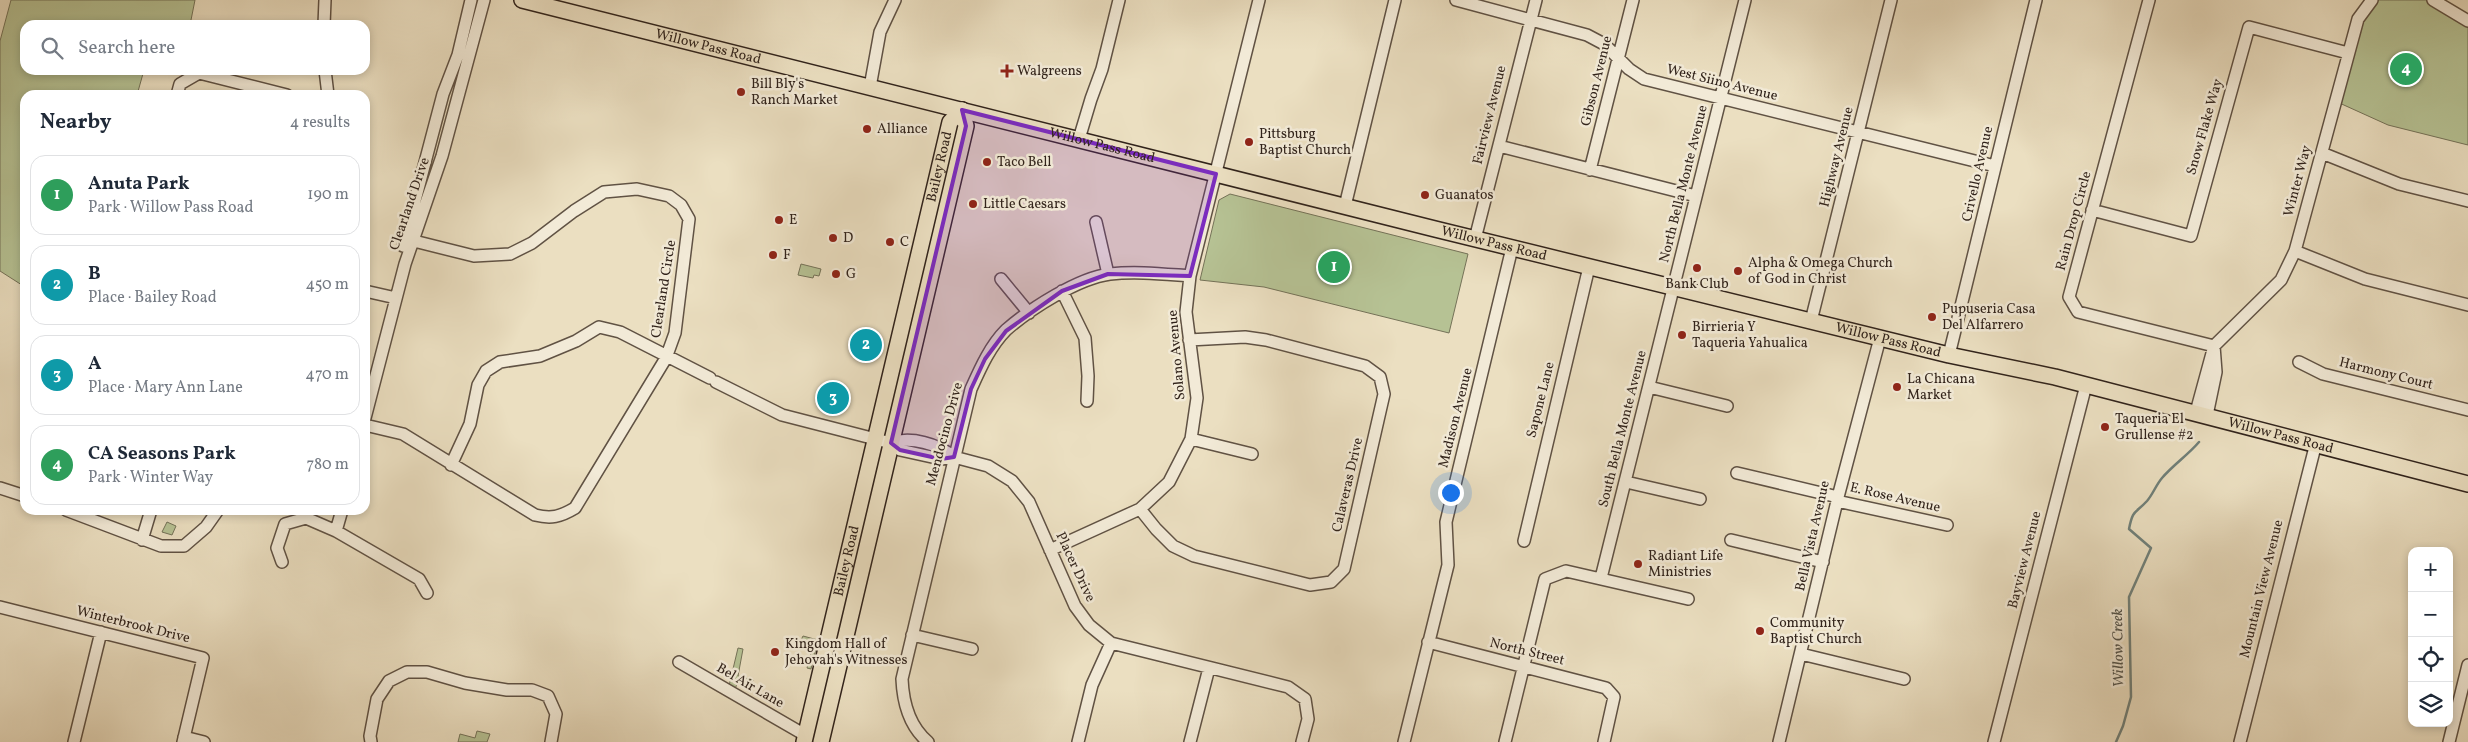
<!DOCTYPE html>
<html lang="en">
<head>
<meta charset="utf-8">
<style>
  :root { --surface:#fff; --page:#f6f6f7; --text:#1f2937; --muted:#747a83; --line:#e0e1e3; --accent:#111827 }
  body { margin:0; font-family:Vollkorn,serif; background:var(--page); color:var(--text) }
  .controls { position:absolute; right:15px; bottom:15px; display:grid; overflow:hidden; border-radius:10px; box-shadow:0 2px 8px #0003 }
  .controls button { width:45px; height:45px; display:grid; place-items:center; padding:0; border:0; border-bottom:1px solid var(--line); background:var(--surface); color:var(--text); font:25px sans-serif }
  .you { position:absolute; left:1450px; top:492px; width:18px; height:18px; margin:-12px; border:4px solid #fff; border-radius:50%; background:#1a73e8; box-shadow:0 0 0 8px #1a73e833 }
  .badge { display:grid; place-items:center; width:32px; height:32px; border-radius:50%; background:var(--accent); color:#fff; font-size:16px; font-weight:700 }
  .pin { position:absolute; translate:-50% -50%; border:2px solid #fff; box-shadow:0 1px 5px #0006 }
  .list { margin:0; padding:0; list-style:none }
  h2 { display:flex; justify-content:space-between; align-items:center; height:65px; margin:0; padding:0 20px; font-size:21px }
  h2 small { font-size:16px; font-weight:400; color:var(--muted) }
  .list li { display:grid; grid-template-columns:32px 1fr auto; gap:15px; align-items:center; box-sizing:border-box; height:80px; margin:0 10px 10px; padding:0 10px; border:1px solid var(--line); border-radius:15px }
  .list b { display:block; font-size:19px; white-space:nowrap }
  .list p { margin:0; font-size:16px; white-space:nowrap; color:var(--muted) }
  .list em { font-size:16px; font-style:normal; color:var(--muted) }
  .icon { flex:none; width:28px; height:28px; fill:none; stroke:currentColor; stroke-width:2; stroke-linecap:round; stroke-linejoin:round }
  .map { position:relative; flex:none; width:2468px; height:742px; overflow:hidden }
  .search { position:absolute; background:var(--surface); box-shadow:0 2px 8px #0003; left:20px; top:20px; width:350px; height:55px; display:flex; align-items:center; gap:12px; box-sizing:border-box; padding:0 18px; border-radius:15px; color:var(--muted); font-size:19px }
  .panel { position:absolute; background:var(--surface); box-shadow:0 2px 8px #0003; left:20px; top:90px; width:350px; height:425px; border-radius:15px }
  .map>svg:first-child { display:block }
  .green { fill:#b6c294; stroke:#747258 }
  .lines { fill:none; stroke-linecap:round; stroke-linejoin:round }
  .stream { stroke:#6f7f79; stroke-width:2.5 }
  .minor-casing { stroke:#605244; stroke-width:14 }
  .major-casing { stroke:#31231b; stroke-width:18 }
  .minor { stroke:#f2ead7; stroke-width:11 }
  .major { stroke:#ebdfc1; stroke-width:15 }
  .marked { fill:#7b2cbf; fill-opacity:0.2; stroke:#7b2cbf; stroke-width:4; stroke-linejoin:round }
  .poi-dot { fill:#8f2418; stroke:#f2ead7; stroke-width:2 }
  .labels { text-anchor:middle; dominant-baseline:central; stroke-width:5; stroke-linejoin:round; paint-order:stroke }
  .street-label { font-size:14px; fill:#31231b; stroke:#f2ead7 }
  .poi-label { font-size:14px; fill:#31231b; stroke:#f2ead7; text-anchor:start }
  .water-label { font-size:15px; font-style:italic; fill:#50514a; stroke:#f2ead7 }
</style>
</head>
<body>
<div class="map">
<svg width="2468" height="742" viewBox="0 0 2468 742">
  <rect width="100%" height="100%" fill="#ebdfc1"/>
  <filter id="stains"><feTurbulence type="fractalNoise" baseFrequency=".004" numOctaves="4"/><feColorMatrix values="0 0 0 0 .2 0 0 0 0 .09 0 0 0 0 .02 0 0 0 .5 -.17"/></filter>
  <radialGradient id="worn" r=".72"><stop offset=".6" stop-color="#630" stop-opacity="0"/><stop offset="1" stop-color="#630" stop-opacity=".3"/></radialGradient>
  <!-- green -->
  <path class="green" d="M11 0H195L190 25H171L157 21 155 25H25V70H144L137 95H25V287L0 271V41Z
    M2372 0H2433L2468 21V145L2388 125 2335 101 2348 53Z
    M1230 194 1468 254 1449 333 1264 287 1200 280 1219 200Z
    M801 264 821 269 819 276 814 275 813 278 798 275Z
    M167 522 176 526 172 535 162 532Z
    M803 636 818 640 811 669 807 668 814 641 801 640Z
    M738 648 743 649 738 676 753 680 750 688 739 680 733 693 728 690Z
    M477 731 490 734 487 742H458L460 734 475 738Z"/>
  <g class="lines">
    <!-- stream -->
    <path class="stream" d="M2116 742 2123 726 2131 697 2129 597 2151 548 2129 529C2133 509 2135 514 2147 501 2153 494 2156 485 2162 478 2173 465 2188 455 2199 442"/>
    <!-- minor casing -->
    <g class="minor-casing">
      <path id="minor" d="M1456 0 1587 35 1604 44 1629 69 1644 79 1995 166
        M2149 0 2069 297 2078 312 2214 346 2281 280 2295 251 2358 19 2372 0
        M2433 0 2468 21
        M324 25 325 0
        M325 70 328 95
        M870 87 880 32 895 0
        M177 95 180 84 199 73 287 95
        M1079 139 1091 99 1102 69 1119 0
        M1499 146 1696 196
        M2322 153 2399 184 2468 201
        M1590 170 1633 0
        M1345 206 1395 0
        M2092 210 2191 236 2249 27 2348 53
        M1096 222 1108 274
        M1475 239 1536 0
        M403 246 443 94 458 55 471 0
        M2295 251 2365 279 2468 305
        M1001 279 1029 313
        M365 291 396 298
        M1062 291 1085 338 1088 376 1087 401
        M1811 321 1891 0
        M1949 355 2036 0
        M2299 362 2323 374 2468 410
        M716 382 782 415 891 443 900 450 941 459 954 457 988 466 1012 481 1029 502 1075 606 1089 625 1111 643 1288 687 1305 699 1308 719 1302 742
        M1649 387 1727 406
        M2196 412 2214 346 2216 372 2207 415
        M365 418 405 264 442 156 484 0
        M365 425 403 434 535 515C551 519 560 517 575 508L666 358 675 333 689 219 681 205 669 196 637 189 604 192 574 211 532 243 510 254 474 256 406 239
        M1191 439 1252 454
        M891 443C911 436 938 444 954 457
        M451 465 470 424 478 385 486 371 500 362 540 356 576 341 599 327 620 332 710 378
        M1737 473 1838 497
        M1626 482 1700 499
        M0 488 25 496
        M1837 501 1947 525
        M1140 509 1156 529 1173 546 1194 556 1310 585 1331 582 1344 569 1384 394 1380 377 1365 366 1266 340 1245 337 1189 340
        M66 510 161 546H184L206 527 218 510
        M336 531 342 510
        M142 540 151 510
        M1731 540 1823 562
        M1524 541 1589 267
        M1050 550 1140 509 1169 482 1191 439 1197 398 1186 312 1190 276 1259 0
        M282 562 277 548 285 524 306 518 336 531 419 579 427 593
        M1601 578 1745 0
        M0 607 203 658 183 742
        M912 635 972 649
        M1428 642 1606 688 1614 697 1604 742
        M1801 654 1904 679
        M679 662 805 735
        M184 737 204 742
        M74 742 101 632
        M371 742 370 736 377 699 389 681 407 672H427L465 683 507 690H532L548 696 556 714 551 742
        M928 742C909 726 903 703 902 679L971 389C980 369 990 346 1006 330 1030 309 1078 278 1110 274 1136 271 1163 274 1190 276
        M1078 742 1092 685 1111 643
        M1190 742 1209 668
        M1404 742 1448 565 1446 522 1512 248
        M1505 742 1545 579 1566 571 1688 599
        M1779 742 1838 497 1880 338
        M1994 742 2086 385
        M2240 742 2316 443
        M2449 742 2468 665"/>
    </g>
    <!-- major casing -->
    <g class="major-casing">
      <g id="major">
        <path id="s1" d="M522 0 1435 229 1949 355 2055 377 2468 484"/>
        <path id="s2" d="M804 742 950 122 962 110"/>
        <path d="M821 742 966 126 962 110"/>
      </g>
    </g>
    <!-- minor -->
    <use href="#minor" class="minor"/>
    <!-- major -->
    <use href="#major" class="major"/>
  </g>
  <!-- marked area -->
  <path class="marked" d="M962 110 1216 174 1190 276 1108 274 1062 291 1006 331 985 359 971 389 954 457 941 459 900 450 891 443 966 126Z"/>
  <!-- markers -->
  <g class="poi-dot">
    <path d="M1004.5 63.5h5v5h5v5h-5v5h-5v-5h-5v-5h5z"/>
    <circle cx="741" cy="92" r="5"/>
    <circle cx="867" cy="129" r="5"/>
    <circle cx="1249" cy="142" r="5"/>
    <circle cx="987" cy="162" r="5"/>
    <circle cx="1425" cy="195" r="5"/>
    <circle cx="973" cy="204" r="5"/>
    <circle cx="779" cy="220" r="5"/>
    <circle cx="833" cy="238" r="5"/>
    <circle cx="890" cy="242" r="5"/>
    <circle cx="773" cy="255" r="5"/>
    <circle cx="1697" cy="268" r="5"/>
    <circle cx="1738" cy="271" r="5"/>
    <circle cx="836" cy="274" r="5"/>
    <circle cx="1932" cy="317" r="5"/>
    <circle cx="1682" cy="335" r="5"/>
    <circle cx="1897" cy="387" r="5"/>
    <circle cx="2105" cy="427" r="5"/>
    <circle cx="1638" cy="564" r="5"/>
    <circle cx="1760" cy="631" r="5"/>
    <circle cx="775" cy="652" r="5"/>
  </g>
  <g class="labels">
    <!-- street labels -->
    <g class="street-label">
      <text stroke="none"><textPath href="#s1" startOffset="192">Willow Pass Road</textPath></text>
      <text transform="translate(1597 81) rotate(-76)">Gibson Avenue</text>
      <text transform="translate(1722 83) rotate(14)">West Siino Avenue</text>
      <text transform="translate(1490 115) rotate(-76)">Fairview Avenue</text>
      <text transform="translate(2205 127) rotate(-74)">Snow Flake Way</text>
      <text stroke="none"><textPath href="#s1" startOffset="598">Willow Pass Road</textPath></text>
      <text transform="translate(1837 157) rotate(-76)">Highway Avenue</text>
      <text stroke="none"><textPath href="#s2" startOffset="591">Bailey Road</textPath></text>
      <text transform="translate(1978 174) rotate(-77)">Crivello Avenue</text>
      <text transform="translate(2298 181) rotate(-75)">Winter Way</text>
      <text transform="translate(1684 184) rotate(-76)">North Bella Monte Avenue</text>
      <text transform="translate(410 204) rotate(-71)">Clearland Drive</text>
      <text transform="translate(2074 221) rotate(-75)">Rain Drop Circle</text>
      <text stroke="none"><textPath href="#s1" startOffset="1002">Willow Pass Road</textPath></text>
      <text transform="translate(664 289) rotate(-81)">Clearland Circle</text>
      <text stroke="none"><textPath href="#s1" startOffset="1408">Willow Pass Road</textPath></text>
      <text transform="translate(1177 355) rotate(-95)">Solano Avenue</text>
      <text transform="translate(2386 374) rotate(14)">Harmony Court</text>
      <text transform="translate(1541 400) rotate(-76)">Sapone Lane</text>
      <text transform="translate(1456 418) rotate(-76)">Madison Avenue</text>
      <text transform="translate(1623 429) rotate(-76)">South Bella Monte Avenue</text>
      <text transform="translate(945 434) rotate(-75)">Mendocino Drive</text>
      <text stroke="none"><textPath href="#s1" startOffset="1812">Willow Pass Road</textPath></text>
      <text transform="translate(1348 485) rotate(-77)">Calaveras Drive</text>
      <text transform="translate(1895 498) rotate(13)">E. Rose Avenue</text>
      <text transform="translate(1813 536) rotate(-77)">Bella Vista Avenue</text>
      <text stroke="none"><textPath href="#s2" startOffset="186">Bailey Road</textPath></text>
      <text transform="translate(2025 560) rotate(-76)">Bayview Avenue</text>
      <text transform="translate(1075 567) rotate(65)">Placer Drive</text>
      <text transform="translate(2262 589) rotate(-76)">Mountain View Avenue</text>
      <text transform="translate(133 625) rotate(14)">Winterbrook Drive</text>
      <text transform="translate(1527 652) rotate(14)">North Street</text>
      <text transform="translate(750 686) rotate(30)">Bel Air Lane</text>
    </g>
    <!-- poi labels -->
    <g class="poi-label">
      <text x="1017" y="71">Walgreens</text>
      <text x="751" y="84">Bill Bly's<tspan x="751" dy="16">Ranch Market</tspan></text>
      <text x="877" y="129">Alliance</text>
      <text x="1259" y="134">Pittsburg<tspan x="1259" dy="16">Baptist Church</tspan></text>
      <text x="997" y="162">Taco Bell</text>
      <text x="1435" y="195">Guanatos</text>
      <text x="983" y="204">Little Caesars</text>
      <text x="789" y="220">E</text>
      <text x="843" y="238">D</text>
      <text x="900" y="242">C</text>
      <text x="783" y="255">F</text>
      <text x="1748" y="263">Alpha &amp; Omega Church<tspan x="1748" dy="16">of God in Christ</tspan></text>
      <text x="846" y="274">G</text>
      <text x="1697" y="284" text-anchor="middle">Bank Club</text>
      <text x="1942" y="309">Pupuseria Casa<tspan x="1942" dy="16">Del Alfarrero</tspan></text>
      <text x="1692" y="327">Birrieria Y<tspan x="1692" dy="16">Taqueria Yahualica</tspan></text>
      <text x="1907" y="379">La Chicana<tspan x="1907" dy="16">Market</tspan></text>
      <text x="2115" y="419">Taqueria El<tspan x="2115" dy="16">Grullense #2</tspan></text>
      <text x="1648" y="556">Radiant Life<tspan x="1648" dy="16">Ministries</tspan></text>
      <text x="1770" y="623">Community<tspan x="1770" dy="16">Baptist Church</tspan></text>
      <text x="785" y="644">Kingdom Hall of<tspan x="785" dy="16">Jehovah's Witnesses</tspan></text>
    </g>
    <!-- water labels -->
    <g class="water-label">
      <text transform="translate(2119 648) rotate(-91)">Willow Creek</text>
    </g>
  </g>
  <rect width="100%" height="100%" filter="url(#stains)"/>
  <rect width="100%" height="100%" fill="url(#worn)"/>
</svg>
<div class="controls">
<button>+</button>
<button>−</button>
<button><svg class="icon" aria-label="locate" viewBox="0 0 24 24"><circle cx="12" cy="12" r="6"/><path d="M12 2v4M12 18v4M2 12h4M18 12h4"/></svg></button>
<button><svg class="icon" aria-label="layers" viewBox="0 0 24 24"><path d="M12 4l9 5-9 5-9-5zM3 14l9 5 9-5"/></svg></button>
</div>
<div class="you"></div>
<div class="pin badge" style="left:1334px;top:267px;background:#2e9e5b">1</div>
<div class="pin badge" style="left:866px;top:345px;background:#0f9aa8">2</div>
<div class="pin badge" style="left:833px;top:398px;background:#0f9aa8">3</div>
<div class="pin badge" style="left:2406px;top:69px;background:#2e9e5b">4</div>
<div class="search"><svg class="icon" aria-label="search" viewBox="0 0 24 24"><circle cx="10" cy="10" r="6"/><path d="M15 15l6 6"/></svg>Search here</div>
<section class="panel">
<h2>Nearby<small>4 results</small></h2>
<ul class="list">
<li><span class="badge" style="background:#2e9e5b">1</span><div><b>Anuta Park</b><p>Park · Willow Pass Road</p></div><em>190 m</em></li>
<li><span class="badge" style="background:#0f9aa8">2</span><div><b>B</b><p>Place · Bailey Road</p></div><em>450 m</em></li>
<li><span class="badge" style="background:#0f9aa8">3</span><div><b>A</b><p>Place · Mary Ann Lane</p></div><em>470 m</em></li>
<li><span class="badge" style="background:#2e9e5b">4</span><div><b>CA Seasons Park</b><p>Park · Winter Way</p></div><em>780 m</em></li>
</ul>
</section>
</div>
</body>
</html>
